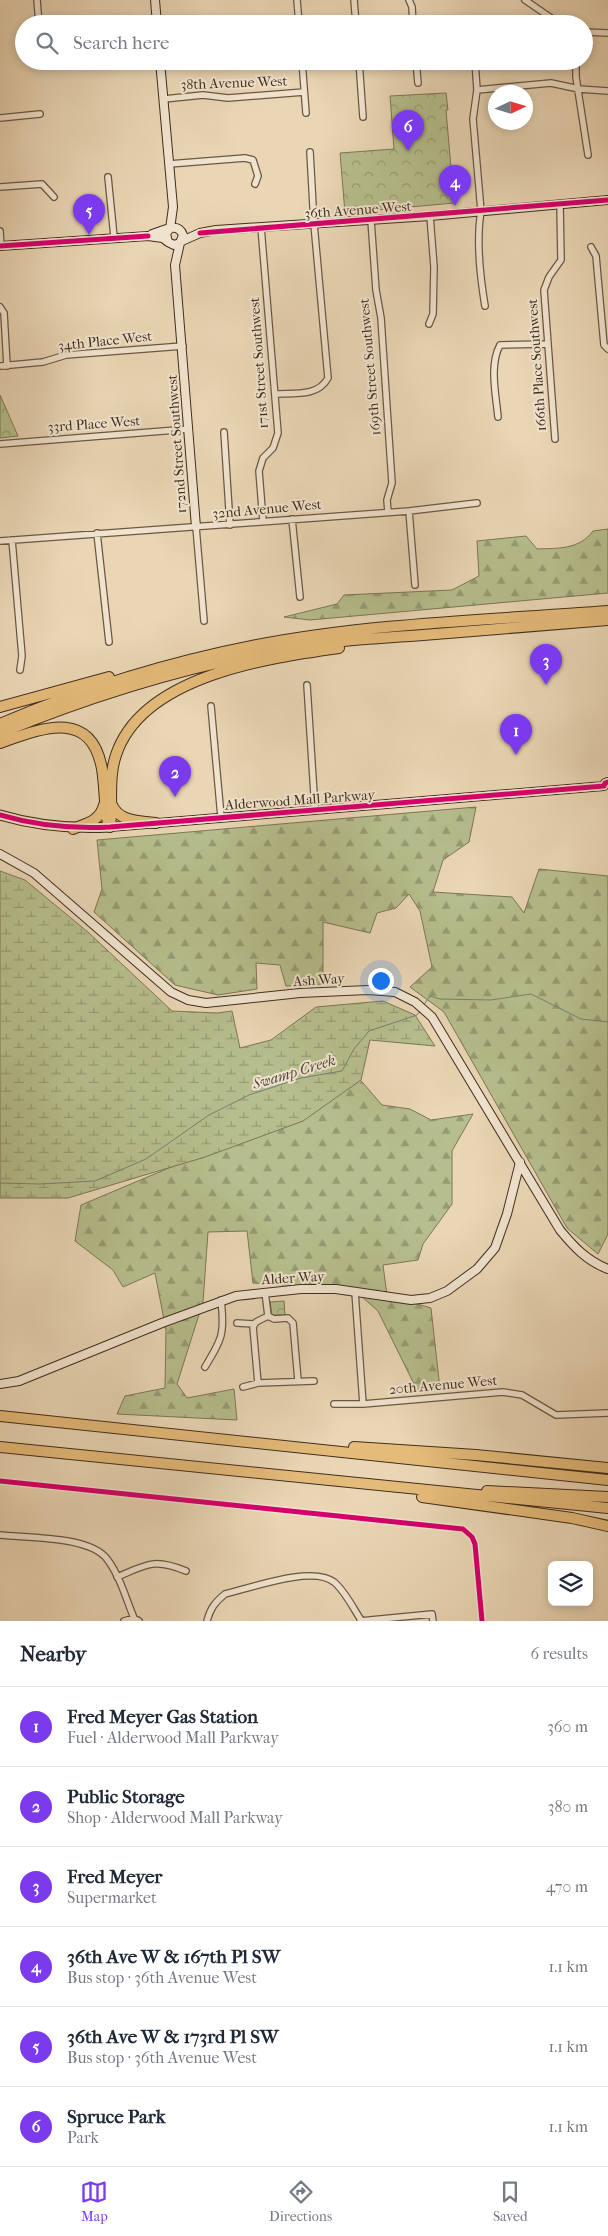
<!DOCTYPE html>
<html lang="en">
<head>
<meta charset="utf-8">
<style>
  :root { --surface:#fff; --page:#f2f2f3; --text:#1f2937; --muted:#747a83; --line:#e0e1e3; --accent:#7c3aed }
  body { margin:0; font-family:"IM FELL French Canon",serif; background:var(--page); color:var(--text) }
  .controls { position:absolute; right:15px; bottom:15px; display:grid; overflow:hidden; border-radius:8px; box-shadow:0 2px 8px #0003 }
  .controls button { width:45px; height:45px; display:grid; place-items:center; padding:0; border:0; border-bottom:1px solid var(--line); background:var(--surface); color:var(--text); font:25px sans-serif }
  .compass { position:absolute; left:488px; top:85px; width:45px; height:45px; border-radius:50%; background:var(--surface); box-shadow:0 2px 8px #0003; rotate:86deg }
  .you { position:absolute; left:380px; top:980px; width:18px; height:18px; margin:-12px; border:4px solid #fff; border-radius:50%; background:#1a73e8; box-shadow:0 0 0 8px #1a73e833 }
  .badge { display:grid; place-items:center; width:32px; height:32px; border-radius:50%; background:var(--accent); color:#fff; font-size:16px; font-weight:700 }
  .pin { position:absolute; translate:-50% -41px; filter:drop-shadow(0 1px 2px #0008) }
  .pin::after { content:''; position:absolute; top:26px; width:18px; height:15px; background:inherit; clip-path:polygon(0 0,100% 0,50% 100%) }
  .list { margin:0; padding:0; list-style:none }
  h2 { display:flex; justify-content:space-between; align-items:center; height:65px; margin:0; padding:0 20px; font-size:21px }
  h2 small { font-size:16px; font-weight:400; color:var(--muted) }
  .list li { display:grid; grid-template-columns:32px 1fr auto; gap:15px; align-items:center; box-sizing:border-box; height:80px; padding:0 20px; border-top:1px solid var(--line) }
  .list b { display:block; font-size:19px; white-space:nowrap }
  .list p { margin:0; font-size:16px; white-space:nowrap; color:var(--muted) }
  .list em { font-size:16px; font-style:normal; color:var(--muted) }
  .icon { flex:none; width:28px; height:28px; fill:none; stroke:currentColor; stroke-width:2; stroke-linecap:round; stroke-linejoin:round }
  .map { position:relative; flex:none; width:608px; height:1621px; overflow:hidden }
  .search { position:absolute; background:var(--surface); box-shadow:0 2px 8px #0003; left:15px; right:15px; top:15px; height:55px; display:flex; align-items:center; gap:12px; box-sizing:border-box; padding:0 18px; border-radius:28px; color:var(--muted); font-size:19px }
  .sheet { height:545px; background:var(--surface) }
  nav { display:flex; justify-content:space-around; align-items:center; box-sizing:border-box; height:70px; border-top:1px solid var(--line); background:var(--surface); font-size:14px; color:var(--muted) }
  nav a { display:grid; justify-items:center; gap:2px }
  nav .on { color:var(--accent) }
  .map>svg:first-child { display:block }
  .forest { fill:url(#forest-firs); stroke:#7c7656 }
  .wetland { fill:url(#wetland-marsh); stroke:#7c7656 }
  .park { fill:url(#park-crowns); stroke:#7c7656 }
  .lines { fill:none; stroke-linecap:round; stroke-linejoin:round }
  .stream { stroke:#758173; stroke-width:1 }
  .street-casing { stroke:#6b5844; stroke-width:8 }
  .secondary-casing { stroke:#412e1f; stroke-width:10 }
  .primary-casing { stroke:#412e1f; stroke-width:11 }
  .highway-casing { stroke:#412e1f; stroke-width:12 }
  .street { stroke:#f1e4cf; stroke-width:5.5 }
  .secondary { stroke:#f1e4cf; stroke-width:8 }
  .primary { stroke:#e5bb7a; stroke-width:9 }
  .highway { stroke:#e5bb7a; stroke-width:10 }
  .cycleway-casing { stroke:#f1e4cf; stroke-width:8 }
  .cycleway { stroke:#d6006c; stroke-width:5 }
  .labels { text-anchor:middle; dominant-baseline:central; stroke-width:4; stroke-linejoin:round; paint-order:stroke }
  .street-label { font-size:14px; fill:#412e1f; stroke:#f1e4cf }
  .water-label { font-size:15px; font-style:italic; fill:#524a3b; stroke:#f1e4cf }
</style>
</head>
<body>
<div class="map">
<svg width="608" height="1621" viewBox="0 0 608 1621">
  <defs>
    <pattern id="forest-firs" width="22" height="20" patternUnits="userSpaceOnUse" patternTransform="scale(1.25)"><rect width="22" height="20" fill="#b6be8d"/><path d="M5 1l3.5 6h-7zM16 11l3.5 6h-7z" fill="#969b73"/></pattern>
    <pattern id="wetland-marsh" width="20" height="14" patternUnits="userSpaceOnUse" patternTransform="scale(1.25)"><rect width="20" height="14" fill="#b6be8d"/><path d="M1 5h8M5 5V1M11 12h8M15 12V8" fill="none" stroke="#969b73"/></pattern>
    <pattern id="park-crowns" width="20" height="18" patternUnits="userSpaceOnUse" patternTransform="scale(1.25)"><rect width="20" height="18" fill="#b6be8d"/><path d="M2 6a3 3 0 1 1 6 0M12 15a3 3 0 1 1 6 0" fill="none" stroke="#969b73"/></pattern>
  </defs>
  <rect width="100%" height="100%" fill="#ead6b5"/>
  <filter id="stains"><feTurbulence type="fractalNoise" baseFrequency=".004" numOctaves="4"/><feColorMatrix values="0 0 0 0 .2 0 0 0 0 .09 0 0 0 0 .02 0 0 0 .5 -.17"/></filter>
  <radialGradient id="worn" r=".72"><stop offset=".6" stop-color="#630" stop-opacity="0"/><stop offset="1" stop-color="#630" stop-opacity=".3"/></radialGradient>
  <!-- forest -->
  <path class="forest" d="M608 529V593L310 620 284 617 337 604 344 595 452 590 479 576 477 541 526 536 537 549C558 548 579 550 593 531Z
    M476 807 469 842 443 860 433 892 512 897 524 913 539 869 608 876V1234L598 1254 567 1228 444 1012 410 987 432 967 420 911 409 894 396 908 377 913 370 933 323 922V984L286 986 280 965 256 963 257 989 218 995 175 985 94 912 102 889 97 840Z
    M356 1075 382 1105 410 1109 431 1120 473 1114 452 1151V1204L423 1244 418 1260 383 1265 387 1295 431 1308 440 1389 417 1390 378 1311 353 1289 253 1283 247 1231 208 1232 203 1302 177 1384 187 1398 234 1389 237 1420 117 1414 125 1396 165 1388 166 1330 155 1273 123 1287 113 1270 75 1241 81 1205 245 1136Z"/>
  <!-- wetland -->
  <path class="wetland" d="M0 871 25 880 89 933 172 1011 217 1013 232 1011 240 1048 271 1040 316 1007 383 1001 415 1015 435 1046 370 1040 361 1080 303 1121 205 1157 68 1198H0Z"/>
  <!-- park -->
  <path class="park" d="M446 93 448 110H446L454 203 345 213 340 153 394 149 390 96Z
    M0 395 18 436 0 438Z
    M284 1301 285 1315H272L270 1302Z"/>
  <g class="lines">
    <!-- stream -->
    <path class="stream" d="M423 1006 430 996 440 999 491 1000 531 994 581 1019 608 1022
      M0 1183 40 1184 95 1181 146 1159 209 1115 249 1095 301 1078 342 1071 354 1049 369 1031 417 1015 420 1011"/>
    <!-- street casing -->
    <g class="street-casing">
      <path id="street" d="M37 0 39 24
        M297 0 299 24
        M354 0 356 24
        M409 0 412 7 413 24
        M525 0 560 24
        M584 32 608 33
        M302 61 306 113
        M359 61 363 117
        M416 61 418 83
        M475 61 477 90 473 119 481 211C476 241 480 276 485 306
        M576 61V77L588 155
        M477 90 551 83 579 89 608 91
        M164 99 203 95 228 98 304 92
        M0 118 40 114
        M169 164 245 158 253 160 258 176 255 184
        M108 177 114 237
        M0 187 42 184 54 197
        M371 220 376 290 381 318 392 483 387 500 388 512
        M261 227 278 433 273 448 263 458 259 471 263 521
        M0 231 1 246
        M591 247 596 256 604 345 608 349
        M0 307 4 313 7 366
        M429 324 433 314 434 267 430 216
        M0 366 43 362 66 355 183 346
        M275 394C294 393 318 397 328 378L314 224 310 152
        M498 417C496 395 489 365 500 345L548 344
        M224 432 230 525
        M555 439 544 290 549 277 561 260 560 204
        M0 444 189 429
        M409 511 415 585
        M292 519 300 597
        M196 527 204 621
        M97 533 109 642
        M12 540 22 656 20 670
        M0 541 409 511 477 503
        M307 685 315 810
        M211 706 221 817
        M265 1292 268 1316 274 1319 288 1318 293 1323 298 1381
        M355 1292 363 1404
        M237 1323 254 1324
        M205 1367C222 1339 225 1334 221 1300
        M258 1383 253 1327 256 1322 268 1316
        M243 1387 258 1383 314 1381
        M334 1404H363L503 1392 522 1395 556 1415 608 1413
        M0 1535C27 1538 90 1536 107 1559 120 1576 126 1599 134 1618
        M117 1577C148 1564 154 1558 186 1571
        M124 1621 134 1618 139 1621
        M207 1621C210 1609 215 1602 225 1594 251 1588 312 1565 334 1582 345 1591 353 1608 361 1620
        M360 1621 432 1614 433 1621"/>
    </g>
    <!-- secondary casing -->
    <g class="secondary-casing">
      <path id="secondary" d="M155 0 157 24
        M160 61 173 207 170 229
        M152 234C163 231 178 221 183 235L180 243 174 245 168 242 166 234 169 229
        M182 241 200 233 216 230 430 216 608 200
        M180 243 175 265 196 527
        M0 246 148 236 163 238 168 242
        M110 827 604 786 605 783 608 782
        M0 854 34 873 171 992 188 1000 206 1003 300 993 368 990 395 992 415 1002 432 1017 560 1230C574 1247 587 1261 608 1269
        M0 1384 19 1381 162 1323 236 1296 301 1289H336L411 1300 430 1298 447 1291 477 1269 495 1248 507 1214 520 1162"/>
    </g>
    <!-- primary casing -->
    <g class="primary-casing">
      <path id="primary" d="M0 815C37 826 72 829 110 827"/>
    </g>
    <!-- highway casing -->
    <g class="highway-casing">
      <path id="highway" d="M0 707 109 677
        M0 724C82 689 170 662 257 645 372 623 491 620 608 611
        M0 733C100 692 203 661 309 645 347 639 385 638 423 635 484 630 546 625 608 620
        M0 743C40 729 91 707 102 769 105 787 104 805 108 823
        M112 805C119 822 140 821 156 823
        M110 827C113 803 108 778 116 755 142 676 267 658 339 648
        M73 829C87 823 100 821 104 805
        M0 1416 608 1480
        M0 1447 608 1508
        M354 1447 476 1455 608 1468
        M487 1491 608 1497
        M422 1497 572 1518 608 1526"/>
    </g>
    <!-- street -->
    <use href="#street" class="street"/>
    <!-- secondary -->
    <use href="#secondary" class="secondary"/>
    <!-- primary -->
    <use href="#primary" class="primary"/>
    <!-- highway -->
    <use href="#highway" class="highway"/>
    <!-- cycleway casing -->
    <g class="cycleway-casing">
      <path id="cycleway" d="M200 233 608 200
        M0 246 148 236
        M0 815C37 826 72 829 110 827L604 786 605 783 608 782
        M0 1481 463 1529 472 1537 475 1544 482 1621"/>
    </g>
    <!-- cycleway -->
    <use href="#cycleway" class="cycleway"/>
  </g>
  <g class="labels">
    <!-- street labels -->
    <g class="street-label">
      <text transform="translate(234 83) rotate(-2)">38th Avenue West</text>
      <text transform="translate(358 210) rotate(-4)">36th Avenue West</text>
      <text transform="translate(105 341) rotate(-6)">34th Place West</text>
      <text transform="translate(259 363) rotate(-94)">171st Street Southwest</text>
      <text transform="translate(537 365) rotate(-94)">166th Place Southwest</text>
      <text transform="translate(370 367) rotate(-95)">169th Street Southwest</text>
      <text transform="translate(94 424) rotate(-4)">33rd Place West</text>
      <text transform="translate(177 444) rotate(-94)">172nd Street Southwest</text>
      <text transform="translate(267 509) rotate(-5)">32nd Avenue West</text>
      <text transform="translate(300 800) rotate(-4)">Alderwood Mall Parkway</text>
      <text transform="translate(319 980) rotate(-4)">Ash Way</text>
      <text transform="translate(293 1278) rotate(-3)">Alder Way</text>
      <text transform="translate(443 1385) rotate(-5)">20th Avenue West</text>
    </g>
    <!-- water labels -->
    <g class="water-label">
      <text transform="translate(294 1072) rotate(-17)">Swamp Creek</text>
    </g>
  </g>
  <rect width="100%" height="100%" filter="url(#stains)"/>
  <rect width="100%" height="100%" fill="url(#worn)"/>
</svg>
<div class="controls">
<button><svg class="icon" aria-label="layers" viewBox="0 0 24 24"><path d="M12 4l9 5-9 5-9-5zM3 14l9 5 9-5"/></svg></button>
</div>
<svg class="compass" viewBox="-18 -18 36 36"><path d="M0-13l5 13h-10z" fill="#e53935"/><path d="M0 13l5-13h-10z" fill="#747a83"/></svg>
<div class="you"></div>
<div class="pin badge" style="left:516px;top:755px">1</div>
<div class="pin badge" style="left:175px;top:797px">2</div>
<div class="pin badge" style="left:546px;top:685px">3</div>
<div class="pin badge" style="left:455px;top:206px">4</div>
<div class="pin badge" style="left:89px;top:235px">5</div>
<div class="pin badge" style="left:408px;top:151px">6</div>
<div class="search"><svg class="icon" aria-label="search" viewBox="0 0 24 24"><circle cx="10" cy="10" r="6"/><path d="M15 15l6 6"/></svg>Search here</div>
</div>
<section class="sheet">
<h2>Nearby<small>6 results</small></h2>
<ul class="list">
<li><span class="badge">1</span><div><b>Fred Meyer Gas Station</b><p>Fuel · Alderwood Mall Parkway</p></div><em>360 m</em></li>
<li><span class="badge">2</span><div><b>Public Storage</b><p>Shop · Alderwood Mall Parkway</p></div><em>380 m</em></li>
<li><span class="badge">3</span><div><b>Fred Meyer</b><p>Supermarket</p></div><em>470 m</em></li>
<li><span class="badge">4</span><div><b>36th Ave W &amp; 167th Pl SW</b><p>Bus stop · 36th Avenue West</p></div><em>1.1 km</em></li>
<li><span class="badge">5</span><div><b>36th Ave W &amp; 173rd Pl SW</b><p>Bus stop · 36th Avenue West</p></div><em>1.1 km</em></li>
<li><span class="badge">6</span><div><b>Spruce Park</b><p>Park</p></div><em>1.1 km</em></li>
</ul>
</section>
<nav>
<a class="on"><svg class="icon" aria-label="map" viewBox="0 0 24 24"><path d="M3 6l6-2 6 2 6-2v14l-6 2-6-2-6 2zM9 4v14M15 6v14"/></svg>Map</a>
<a><svg class="icon" aria-label="directions" viewBox="0 0 24 24"><path d="M12 3l9 9-9 9-9-9zM9 14v-3h6M13 9l2 2-2 2"/></svg>Directions</a>
<a><svg class="icon" aria-label="saved" viewBox="0 0 24 24"><path d="M7 4h10v16l-5-4-5 4z"/></svg>Saved</a>
</nav>
</body>
</html>
